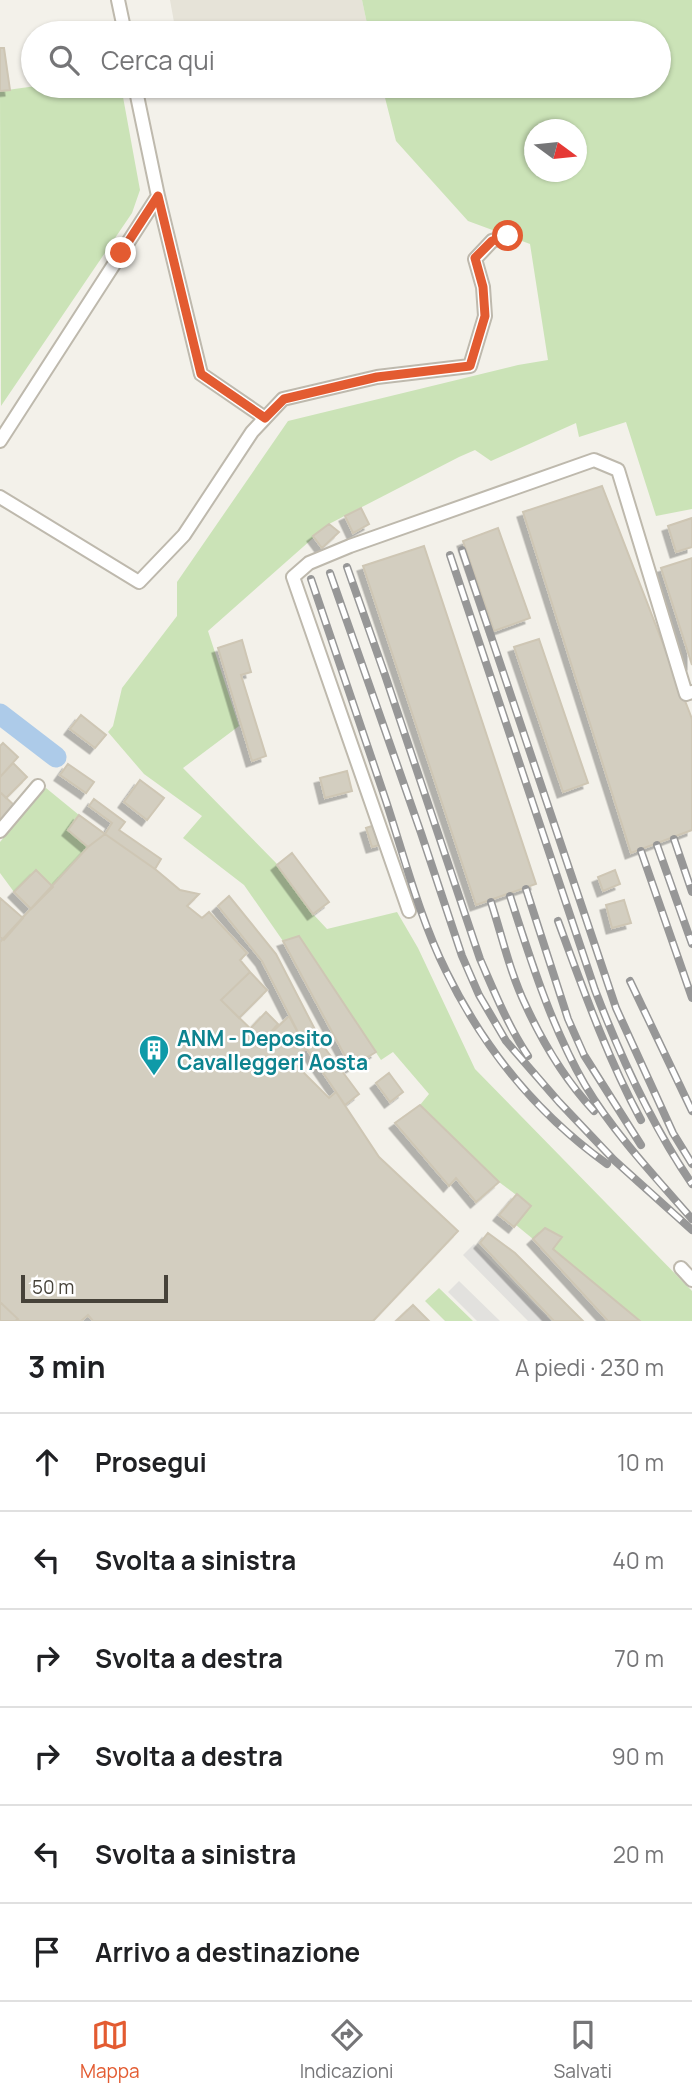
<!DOCTYPE html>
<html lang="it">
<head>
<meta charset="utf-8">
<style>
  :root { --surface:#fff; --page:#f2f2f2; --text:#202124; --muted:#757577; --line:#e0e0e0; --accent:#e35b31 }
  body { margin:0; font-family:Manrope,sans-serif; background:var(--page); color:var(--text) }
  .compass { position:absolute; left:524px; top:119px; width:63px; height:63px; border-radius:50%; background:var(--surface); box-shadow:0 2px 5px #0004; rotate:105deg }
  .scale { position:absolute; left:21px; bottom:18px; width:147px; box-sizing:border-box; padding-left:7px; border:4px solid #464239; border-top:0; font-size:19px; line-height:24px; white-space:nowrap; color:#464239; -webkit-text-stroke:5px #fff; paint-order:stroke }
  .stop { position:absolute; width:21px; height:21px; margin:-16px; border:5px solid #e35b31; border-radius:50%; background:#fff }
  .stop.end { background:#e35b31; border-color:#fff; box-shadow:0 2px 7px #0008 }
  .list { margin:0; padding:0; list-style:none }
  h2 { display:flex; justify-content:space-between; align-items:center; height:91px; margin:0; padding:0 28px; font-size:30px }
  h2 small { font-size:23px; font-weight:400; color:var(--muted) }
  .list li { display:grid; grid-template-columns:46px 1fr auto; gap:21px; align-items:center; box-sizing:border-box; height:98px; padding:0 28px; border-top:2px solid var(--line) }
  .list b { display:block; font-size:26px; white-space:nowrap }
  .list em { font-size:23px; font-style:normal; color:var(--muted) }
  .icon { flex:none; width:38px; height:38px; fill:none; stroke:currentColor; stroke-width:2; stroke-linecap:round; stroke-linejoin:round }
  .map { position:relative; flex:none; width:692px; height:1321px; overflow:hidden }
  .search { position:absolute; background:var(--surface); box-shadow:0 2px 5px #0004; left:21px; right:21px; top:21px; height:77px; display:flex; align-items:center; gap:18px; box-sizing:border-box; padding:0 24px; border-radius:38px; color:var(--muted); font-size:26px }
  .sheet { height:679px; background:var(--surface) }
  nav { display:flex; justify-content:space-around; align-items:center; box-sizing:border-box; height:98px; border-top:2px solid var(--line); background:var(--surface); font-size:19px; color:var(--muted) }
  nav a { display:grid; justify-items:center; gap:4px }
  nav .on { color:var(--accent) }
  .map>svg:first-child { display:block }
  .residential { fill:#e6e3d8 }
  .green { fill:#cbe3b7; fill-rule:evenodd }
  .parking { fill:#e2e1de }
  .lines { fill:none; stroke-linecap:round; stroke-linejoin:round }
  .canal { stroke:#adcbe9; stroke-width:21 }
  .building { fill:#d3cec0; stroke:#cec6b4; stroke-width:2; filter:url(#shadow) }
  .service-casing { stroke:#beb9ad; stroke-width:16 }
  .service { stroke:#fff; stroke-width:12 }
  .rail-casing { stroke:#979797; stroke-width:8 }
  .rail { stroke:#fff; stroke-width:5; stroke-dasharray:16; stroke-linecap:butt }
  .route { stroke:#e35b31; stroke-width:9 }
  .labels { text-anchor:middle; dominant-baseline:central; stroke-width:5; stroke-linejoin:round; paint-order:stroke }
  .culture-label { font-size:21px; font-weight:bold; fill:#0d838f; stroke:#fff; text-anchor:start }
</style>
</head>
<body>
<div class="map">
<svg width="692" height="1321" viewBox="0 0 692 1321">
  <defs>
    <filter id="shadow"><feDropShadow dx="-5.5" dy="5.5" stdDeviation="0" flood-color="#0004"/></filter>
  </defs>
  <rect width="100%" height="100%" fill="#f3f1ea"/>
  <!-- residential -->
  <path class="residential" d="M170 0H362L367 23 313 33H176Z"/>
  <!-- green -->
  <path class="green" d="M362 0H692V509L656 516 626 422 579 437 576 423 491 461 475 450 459 457 329 524 208 631 239 726 183 768 277 864 313 914 327 929 397 912 418 948 475 1069 692 1291V1321H640L553 1249 561 1236 545 1229 533 1239 516 1225 531 1206 499 1182 420 1105 429 1094 393 1052 381 1060 299 937 283 941 244 885 183 838 202 816 144 774 108 732 113 726 122 688 177 616V582L288 421 518 365 548 360 530 244 468 221 396 141 382 86H659V33H369ZM534 130H576V172H534Z
    M36 86H121L140 190 132 213 1 406 0 91Z
    M46 788 79 815 68 830 88 847 51 890 36 870 14 892 0 873V842Z
    M439 1288 473 1321H445L425 1301Z"/>
  <!-- parking -->
  <path class="parking" d="M474 1244 551 1321H528L463 1255Z
    M459 1281 500 1321H477L448 1292Z"/>
  <g class="lines">
    <!-- canal -->
    <path class="canal" d="M0 714 56 757"/>
  </g>
  <!-- building -->
  <path class="building" d="M0 48H4L10 90 0 91Z
    M602 486 692 719V830L631 853 523 512Z
    M361 508 369 524 353 533 345 516Z
    M692 518V547L676 552 668 526Z
    M329 524 339 532 322 548 313 536Z
    M498 528 530 618 494 631 463 541Z
    M424 546 536 884 476 905 363 566Z
    M692 558V665L661 568Z
    M539 639 588 783 563 792 514 647Z
    M242 640 251 672 241 675 266 756 252 761 218 648Z
    M81 715 106 735 95 748 70 729Z
    M3 743 18 757 0 777V746Z
    M13 763 27 777 6 798 0 792V777Z
    M68 764 94 782 86 793 60 775Z
    M347 771 352 791 325 798 320 778Z
    M140 780 164 798 147 820 124 802Z
    M0 792 16 807 0 824Z
    M94 799 125 822 119 830 161 859 155 869 105 834 112 823 89 806Z
    M79 815 105 834 88 847 68 830Z
    M378 824 383 844 372 847 366 828Z
    M105 834 155 869 180 890 199 894 187 906 202 918 209 912 247 953 240 960 250 972 221 1000 263 1041 289 1016 306 1048 293 1062 329 1098 336 1092 379 1157 458 1231 373 1321H93L88 1315 81 1321H15L18 1319 0 1302V942L88 847Z
    M292 853 329 902 313 914 277 865Z
    M36 870 53 887 31 909 14 892Z
    M615 870 620 884 603 891 598 877Z
    M229 896 276 954 324 1047 359 1094 345 1105 306 1048 262 961 218 906Z
    M0 898 23 918 4 940 0 937Z
    M624 900 631 923 612 928 606 905Z
    M299 936 376 1052 351 1067 283 941Z
    M250 972 267 990 239 1018 221 1000Z
    M266 1012 278 1024 263 1041 250 1029Z
    M389 1073 403 1092 390 1102 376 1083Z
    M420 1105 499 1182 476 1202 456 1178 449 1186 395 1123Z
    M517 1194 531 1206 514 1227 499 1215Z
    M545 1228 562 1237 553 1249 640 1321H608L533 1239Z
    M488 1233 515 1253 583 1321H554L480 1243Z
    M0 1302 18 1319 15 1321H0Z
    M413 1305 429 1321H396Z"/>
  <g class="lines">
    <!-- service casing -->
    <g class="service-casing">
      <path id="service" d="M118 0 125 33
        M158 196 201 374 265 418
        M0 441 158 196 135 86
        M0 497 139 582 184 535 252 432 283 399 377 377 470 366 485 316 483 287 475 259 492 241 508 236
        M0 831 38 786
        M409 911 293 577 309 563 350 546 594 460 618 470 686 694 692 692
        M681 1268 692 1280"/>
    </g>
    <!-- service -->
    <use href="#service" class="service"/>
    <!-- rail casing -->
    <g class="rail-casing">
      <path id="rail" d="M462 550 616 1008 673 1133 692 1164
        M450 555 595 990C621 1058 651 1124 692 1184
        M347 567 385 675 480 959C494 991 508 1026 528 1056
        M330 573 421 833 462 956 479 995 506 1041 559 1102 614 1160 692 1230
        M311 579C336 653 361 727 386 801 404 856 420 919 446 971 484 1049 536 1113 607 1164
        M674 839 692 892
        M657 845 692 944
        M641 851 692 998
        M526 889 568 1019 584 1055 641 1145
        M510 896C531 961 551 1026 585 1085 613 1132 656 1178 692 1219
        M491 902C502 936 510 973 526 1006 543 1043 566 1081 594 1111
        M558 921C583 989 607 1057 641 1120
        M630 981 692 1111"/>
    </g>
    <!-- rail -->
    <use href="#rail" class="rail"/>
  </g>
  <g class="lines">
    <!-- route -->
    <path class="route" d="M121 253 158 196 201 374 265 418 284 399 377 377 470 366 485 316 483 287 475 258 492 241 508 236"/>
  </g>
  <!-- icons -->
  <defs>
    <g id="building-pin" transform="scale(1.575)"><path d="M0 17L-7.5 6A9.5 9.5 0 1 1 7.5 6Z" fill="#0f9aa8" stroke="#fff"/><path d="M-4-6H4V6H1V3H-1V6H-4ZM-2.5-4.3h1.7v1.8h-1.7ZM.8-4.3h1.7v1.8H.8ZM-2.5-1h1.7V.8h-1.7ZM.8-1h1.7V.8H.8Z" fill="#fff"/></g>
  </defs>
  <g fill-rule="evenodd">
    <use href="#building-pin" x="154" y="1050"/>
  </g>
  <g class="labels">
    <!-- culture labels -->
    <g class="culture-label">
      <text x="177" y="1038">ANM - Deposito<tspan x="177" dy="24">Cavalleggeri Aosta</tspan></text>
    </g>
  </g>
</svg>
<svg class="compass" viewBox="-18 -18 36 36"><path d="M0-13l5 13h-10z" fill="#e53935"/><path d="M0 13l5-13h-10z" fill="#757577"/></svg>
<div class="scale">50 m</div>
<div class="stop" style="left:508px;top:236px"></div>
<div class="stop end" style="left:121px;top:253px"></div>
<div class="search"><svg class="icon" aria-label="search" viewBox="0 0 24 24"><circle cx="10" cy="10" r="6"/><path d="M15 15l6 6"/></svg>Cerca qui</div>
</div>
<section class="sheet">
<h2>3 min<small>A piedi · 230 m</small></h2>
<ul class="list">
<li><svg class="icon" aria-label="ahead" viewBox="0 0 24 24"><path d="M12 20V5M6 11l6-6 6 6"/></svg><div><b>Prosegui</b></div><em>10 m</em></li>
<li><svg class="icon" aria-label="left" viewBox="0 0 24 24"><path d="M17 20v-9H6M10 6l-5 5 5 5"/></svg><div><b>Svolta a sinistra</b></div><em>40 m</em></li>
<li><svg class="icon" aria-label="right" viewBox="0 0 24 24"><path d="M7 20v-9h11M14 6l5 5-5 5"/></svg><div><b>Svolta a destra</b></div><em>70 m</em></li>
<li><svg class="icon" aria-label="right" viewBox="0 0 24 24"><path d="M7 20v-9h11M14 6l5 5-5 5"/></svg><div><b>Svolta a destra</b></div><em>90 m</em></li>
<li><svg class="icon" aria-label="left" viewBox="0 0 24 24"><path d="M17 20v-9H6M10 6l-5 5 5 5"/></svg><div><b>Svolta a sinistra</b></div><em>20 m</em></li>
<li><svg class="icon" aria-label="arrive" viewBox="0 0 24 24"><path d="M6 21V4h12l-3 4 3 4H6"/></svg><div><b>Arrivo a destinazione</b></div></li>
</ul>
</section>
<nav>
<a class="on"><svg class="icon" aria-label="map" viewBox="0 0 24 24"><path d="M3 6l6-2 6 2 6-2v14l-6 2-6-2-6 2zM9 4v14M15 6v14"/></svg>Mappa</a>
<a><svg class="icon" aria-label="directions" viewBox="0 0 24 24"><path d="M12 3l9 9-9 9-9-9zM9 14v-3h6M13 9l2 2-2 2"/></svg>Indicazioni</a>
<a><svg class="icon" aria-label="saved" viewBox="0 0 24 24"><path d="M7 4h10v16l-5-4-5 4z"/></svg>Salvati</a>
</nav>
</body>
</html>
